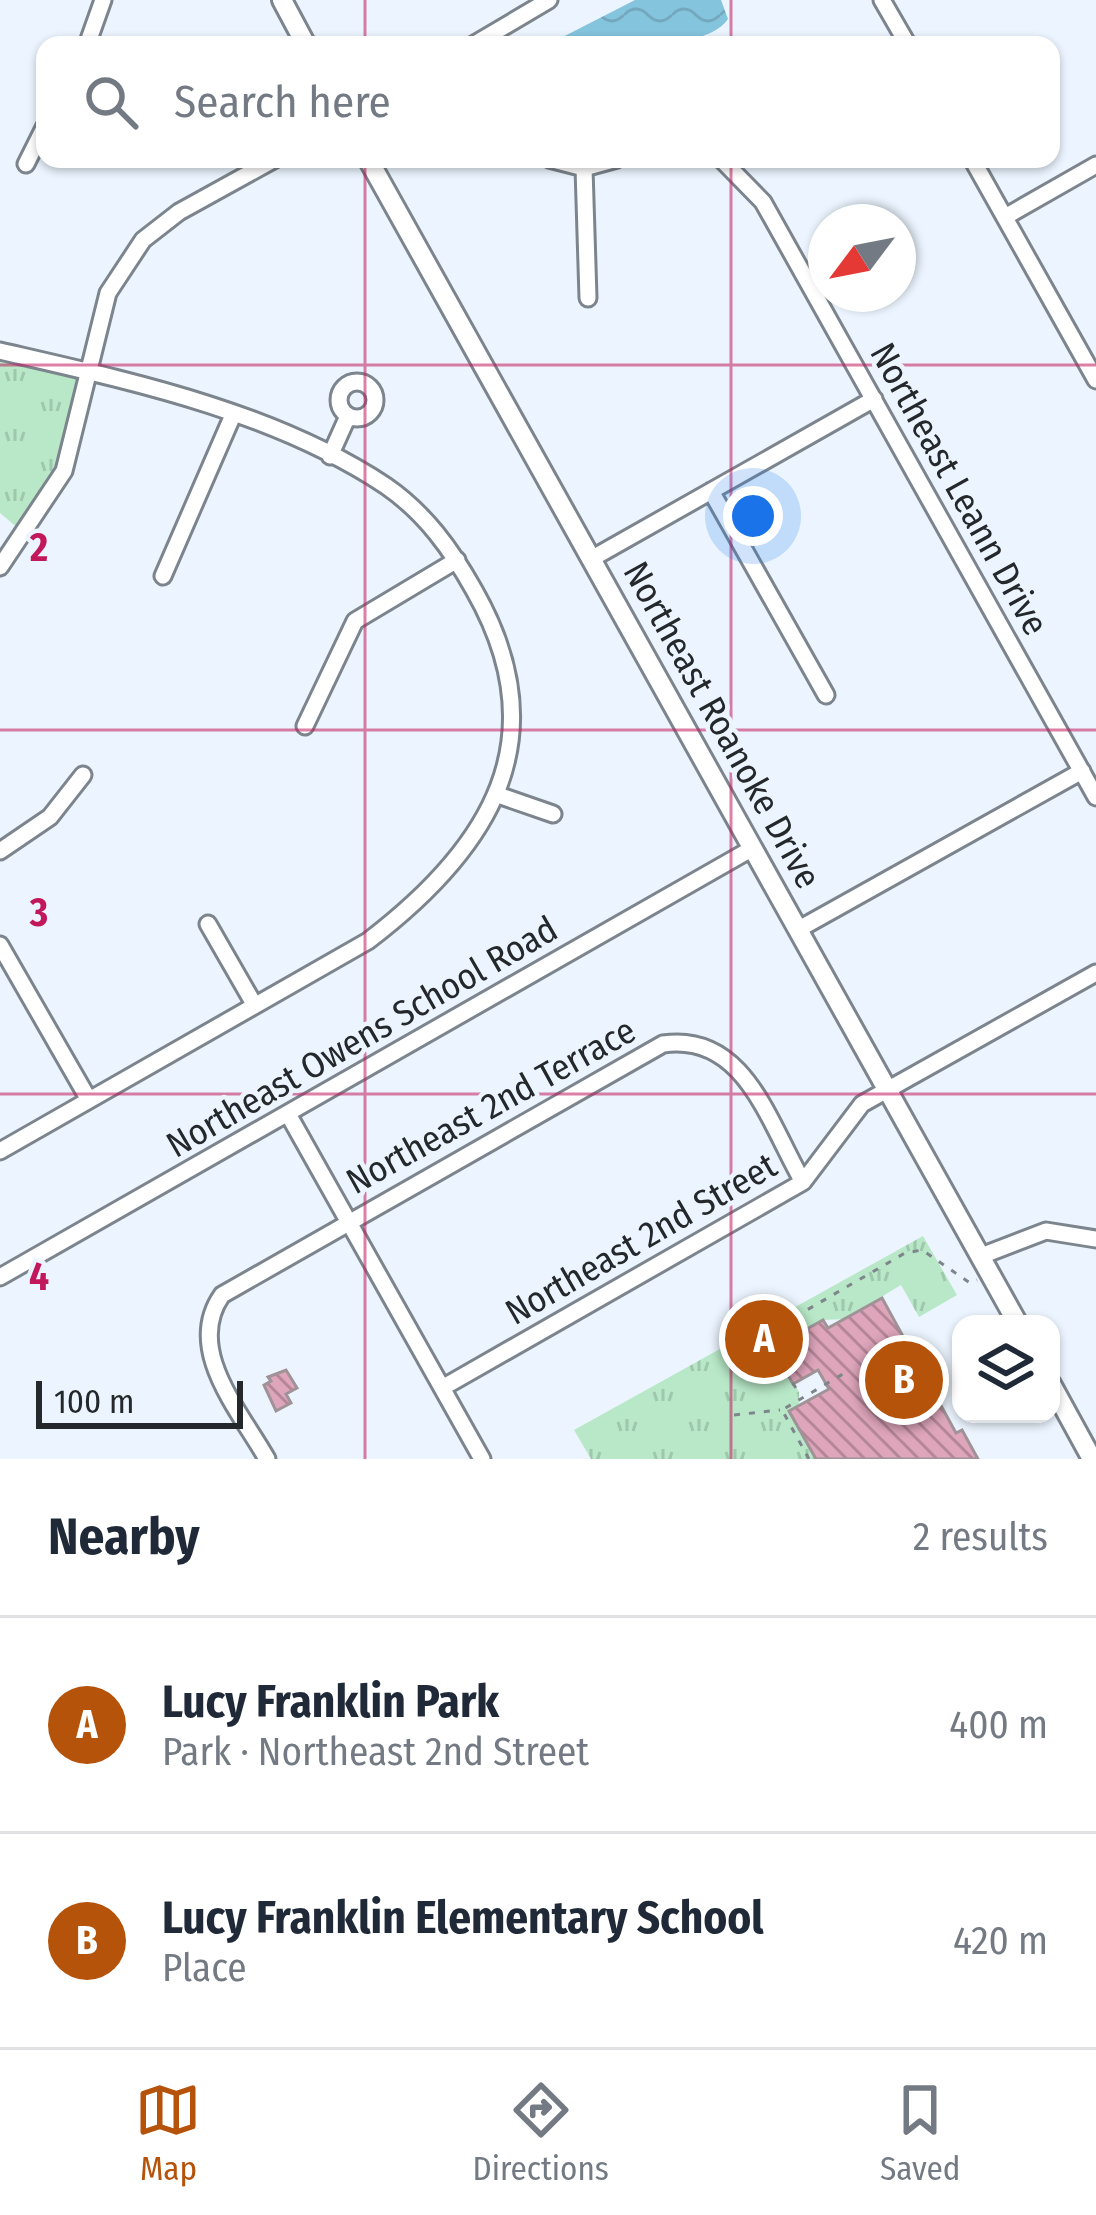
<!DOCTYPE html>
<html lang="en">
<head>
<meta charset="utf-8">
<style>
  :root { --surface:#fff; --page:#f2f2f3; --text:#1f2937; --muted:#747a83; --line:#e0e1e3; --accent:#b45309 }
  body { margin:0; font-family:"Fira Sans Condensed",sans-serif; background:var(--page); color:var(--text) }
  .controls { position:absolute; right:36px; bottom:36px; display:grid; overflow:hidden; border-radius:24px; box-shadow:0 3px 9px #0004 }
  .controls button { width:108px; height:108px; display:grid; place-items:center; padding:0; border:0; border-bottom:3px solid var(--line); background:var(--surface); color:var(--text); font:60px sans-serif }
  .compass { position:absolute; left:808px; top:204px; width:108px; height:108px; border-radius:50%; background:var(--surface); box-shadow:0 3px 9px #0004; rotate:238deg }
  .scale { position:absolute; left:36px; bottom:30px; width:207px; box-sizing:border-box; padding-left:12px; border:6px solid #24282b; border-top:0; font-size:33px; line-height:42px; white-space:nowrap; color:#24282b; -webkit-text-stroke:9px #ecf5ff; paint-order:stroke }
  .you { position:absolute; left:753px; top:516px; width:42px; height:42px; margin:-30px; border:9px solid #fff; border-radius:50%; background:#1a73e8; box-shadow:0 0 0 18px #1a73e833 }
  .badge { display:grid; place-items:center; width:78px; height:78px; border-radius:50%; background:var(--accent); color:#fff; font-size:39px; font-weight:700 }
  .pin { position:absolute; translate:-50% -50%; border:6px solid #fff; box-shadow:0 3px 12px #0006 }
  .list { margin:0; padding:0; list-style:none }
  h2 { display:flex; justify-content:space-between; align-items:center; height:156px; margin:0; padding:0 48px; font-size:51px }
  h2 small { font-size:39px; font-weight:400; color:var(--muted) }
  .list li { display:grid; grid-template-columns:78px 1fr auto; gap:36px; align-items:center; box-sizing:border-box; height:216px; padding:0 48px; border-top:3px solid var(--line) }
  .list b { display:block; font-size:45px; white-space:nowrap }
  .list p { margin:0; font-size:39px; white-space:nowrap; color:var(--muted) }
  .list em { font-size:39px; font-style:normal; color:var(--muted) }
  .icon { flex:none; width:66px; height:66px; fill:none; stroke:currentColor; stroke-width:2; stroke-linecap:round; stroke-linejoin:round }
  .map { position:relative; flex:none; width:1096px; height:1459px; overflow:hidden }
  .search { position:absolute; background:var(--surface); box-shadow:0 3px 9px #0004; left:36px; right:36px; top:36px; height:132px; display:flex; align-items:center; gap:30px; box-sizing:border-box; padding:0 42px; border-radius:24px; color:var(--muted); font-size:45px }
  .sheet { height:588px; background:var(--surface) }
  nav { display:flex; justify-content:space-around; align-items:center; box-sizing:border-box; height:168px; border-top:3px solid var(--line); background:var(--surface); font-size:33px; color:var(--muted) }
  nav a { display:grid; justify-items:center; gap:6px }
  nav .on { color:var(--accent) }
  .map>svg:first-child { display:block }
  .grass { fill:url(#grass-tufts) }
  .water { fill:url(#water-waves) }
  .building { fill:url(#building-back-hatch); stroke:#9f9397; stroke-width:3 }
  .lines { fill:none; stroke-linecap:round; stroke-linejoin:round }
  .minor-casing { stroke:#7c858d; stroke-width:21 }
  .tertiary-casing { stroke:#7c858d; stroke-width:24 }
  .path { stroke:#7e858b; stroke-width:3; stroke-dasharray:6 9; stroke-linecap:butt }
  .minor { stroke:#fff; stroke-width:15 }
  .tertiary { stroke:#fff; stroke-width:18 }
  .grid { fill:none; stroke:#c2185b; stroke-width:3; stroke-opacity:0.55 }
  .labels { text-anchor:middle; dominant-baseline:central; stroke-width:9; stroke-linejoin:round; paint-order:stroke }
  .street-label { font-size:36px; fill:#24282b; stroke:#ecf5ff }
  .grid-label { font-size:39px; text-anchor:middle; font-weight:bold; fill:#c2185b; stroke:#ecf5ff; stroke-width:9; stroke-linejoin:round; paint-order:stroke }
</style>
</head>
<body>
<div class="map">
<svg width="1096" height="1459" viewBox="0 0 1096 1459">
  <defs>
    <pattern id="grass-tufts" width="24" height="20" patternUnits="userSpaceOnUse" patternTransform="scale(3)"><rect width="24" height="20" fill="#b8e8c7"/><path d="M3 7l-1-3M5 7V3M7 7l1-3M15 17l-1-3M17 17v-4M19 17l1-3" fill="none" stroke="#9ec7ab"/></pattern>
    <pattern id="water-waves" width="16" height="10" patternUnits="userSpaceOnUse" patternTransform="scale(3)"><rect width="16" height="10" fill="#85c4dd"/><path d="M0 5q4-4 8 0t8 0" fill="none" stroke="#73a8be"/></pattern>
    <pattern id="building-back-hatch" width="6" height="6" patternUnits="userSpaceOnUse" patternTransform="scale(3)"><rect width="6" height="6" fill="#dea5bb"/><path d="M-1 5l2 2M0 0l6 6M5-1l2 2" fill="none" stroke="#b48698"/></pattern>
  </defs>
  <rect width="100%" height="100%" fill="#ecf5ff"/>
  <!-- grass -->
  <path class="grass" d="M0 351 87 370 64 471 26 535 0 513Z
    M923 1236 957 1295 919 1317 901 1285 845 1319 823 1320 774 1348 799 1392V1405L789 1411 816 1459H591L574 1430Z"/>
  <!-- water -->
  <path class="water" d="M635 0H721L728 19C705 55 588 45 547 45Z"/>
  <!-- building -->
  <path class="building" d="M882 1298 956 1433 962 1430 978 1459H816L789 1411 829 1389 818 1370 793 1384 773 1348 823 1320 828 1328Z
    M286 1370 297 1388 286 1394 291 1403 276 1411 264 1385 271 1381 268 1377Z"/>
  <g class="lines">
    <!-- minor casing -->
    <g class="minor-casing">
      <path id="minor" d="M882 0 908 45
        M87 45 103 0
        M473 45 549 0
        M549 159 584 168 617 159
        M721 159 763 202 1096 797
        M972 159 1096 380
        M26 164 45 126
        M584 168 588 298
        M1005 217 1096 165
        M0 351C130 381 273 411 386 486 425 513 451 549 474 590 559 739 490 848 368 941L0 1151
        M339 400a18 18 0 1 1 36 0a18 18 0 1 1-36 0Z
        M330 456 348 416
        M711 491 826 695
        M591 559 874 399
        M0 567 64 471 108 293 143 240 179 212 275 159
        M163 576 233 415
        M305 726 355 621 457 560
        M498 795 553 814
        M0 851 50 817 83 775
        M208 924 254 1004
        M799 929 1082 771
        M0 945 89 1100
        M288 1114 482 1459
        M981 1256 1046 1231 1096 1239
        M0 1277 753 848
        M442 1388 803 1182 862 1104 1096 973
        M267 1459C240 1411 184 1349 222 1295L663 1044C744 1032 768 1121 803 1182"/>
    </g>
    <!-- tertiary casing -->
    <g class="tertiary-casing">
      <path id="tertiary" d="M282 0 306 45
        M368 159 1018 1324
        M1051 1384 1092 1459"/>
    </g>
    <!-- path -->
    <path class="path" d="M769 1332 905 1253 922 1250 970 1283 977 1280
      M785 1370 800 1395
      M734 1415 780 1410
      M809 1459 782 1410 848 1371"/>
    <!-- minor -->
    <use href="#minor" class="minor"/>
    <!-- tertiary -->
    <use href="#tertiary" class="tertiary"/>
  </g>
  <!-- grid -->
  <path class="grid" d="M365 0V45M731 0V45M365 159V1459M731 159V1459M0 365H1096M0 730H1096M0 1094H1096"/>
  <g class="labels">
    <!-- street labels -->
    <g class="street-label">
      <text transform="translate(959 489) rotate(61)">Northeast Leann Drive</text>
      <text transform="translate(722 725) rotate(61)">Northeast Roanoke Drive</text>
      <text transform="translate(362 1037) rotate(-30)">Northeast Owens School Road</text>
      <text transform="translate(491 1106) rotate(-29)">Northeast 2nd Terrace</text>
      <text transform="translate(641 1239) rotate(-30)">Northeast 2nd Street</text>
    </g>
  </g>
  <g class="grid-label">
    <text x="39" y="561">2</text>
    <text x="39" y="926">3</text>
    <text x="39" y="1290">4</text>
  </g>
</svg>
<div class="controls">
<button><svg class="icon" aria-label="layers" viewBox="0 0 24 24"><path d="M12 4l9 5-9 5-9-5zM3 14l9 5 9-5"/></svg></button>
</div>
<svg class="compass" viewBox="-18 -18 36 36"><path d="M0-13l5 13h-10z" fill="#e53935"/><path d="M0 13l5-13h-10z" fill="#747a83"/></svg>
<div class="scale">100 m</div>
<div class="you"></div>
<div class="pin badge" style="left:764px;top:1339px">A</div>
<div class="pin badge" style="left:904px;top:1380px">B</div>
<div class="search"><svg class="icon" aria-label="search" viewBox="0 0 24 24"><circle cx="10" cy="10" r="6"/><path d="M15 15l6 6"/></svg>Search here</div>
</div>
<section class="sheet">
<h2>Nearby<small>2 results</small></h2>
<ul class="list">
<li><span class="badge">A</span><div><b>Lucy Franklin Park</b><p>Park · Northeast 2nd Street</p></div><em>400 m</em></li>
<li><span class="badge">B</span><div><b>Lucy Franklin Elementary School</b><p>Place</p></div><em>420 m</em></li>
</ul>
</section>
<nav>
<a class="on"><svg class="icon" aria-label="map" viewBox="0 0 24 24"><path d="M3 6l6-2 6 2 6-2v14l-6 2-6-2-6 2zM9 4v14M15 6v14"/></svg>Map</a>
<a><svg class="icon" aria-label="directions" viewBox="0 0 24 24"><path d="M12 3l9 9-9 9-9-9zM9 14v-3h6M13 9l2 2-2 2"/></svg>Directions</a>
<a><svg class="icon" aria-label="saved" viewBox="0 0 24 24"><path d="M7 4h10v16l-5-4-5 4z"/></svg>Saved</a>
</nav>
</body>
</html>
